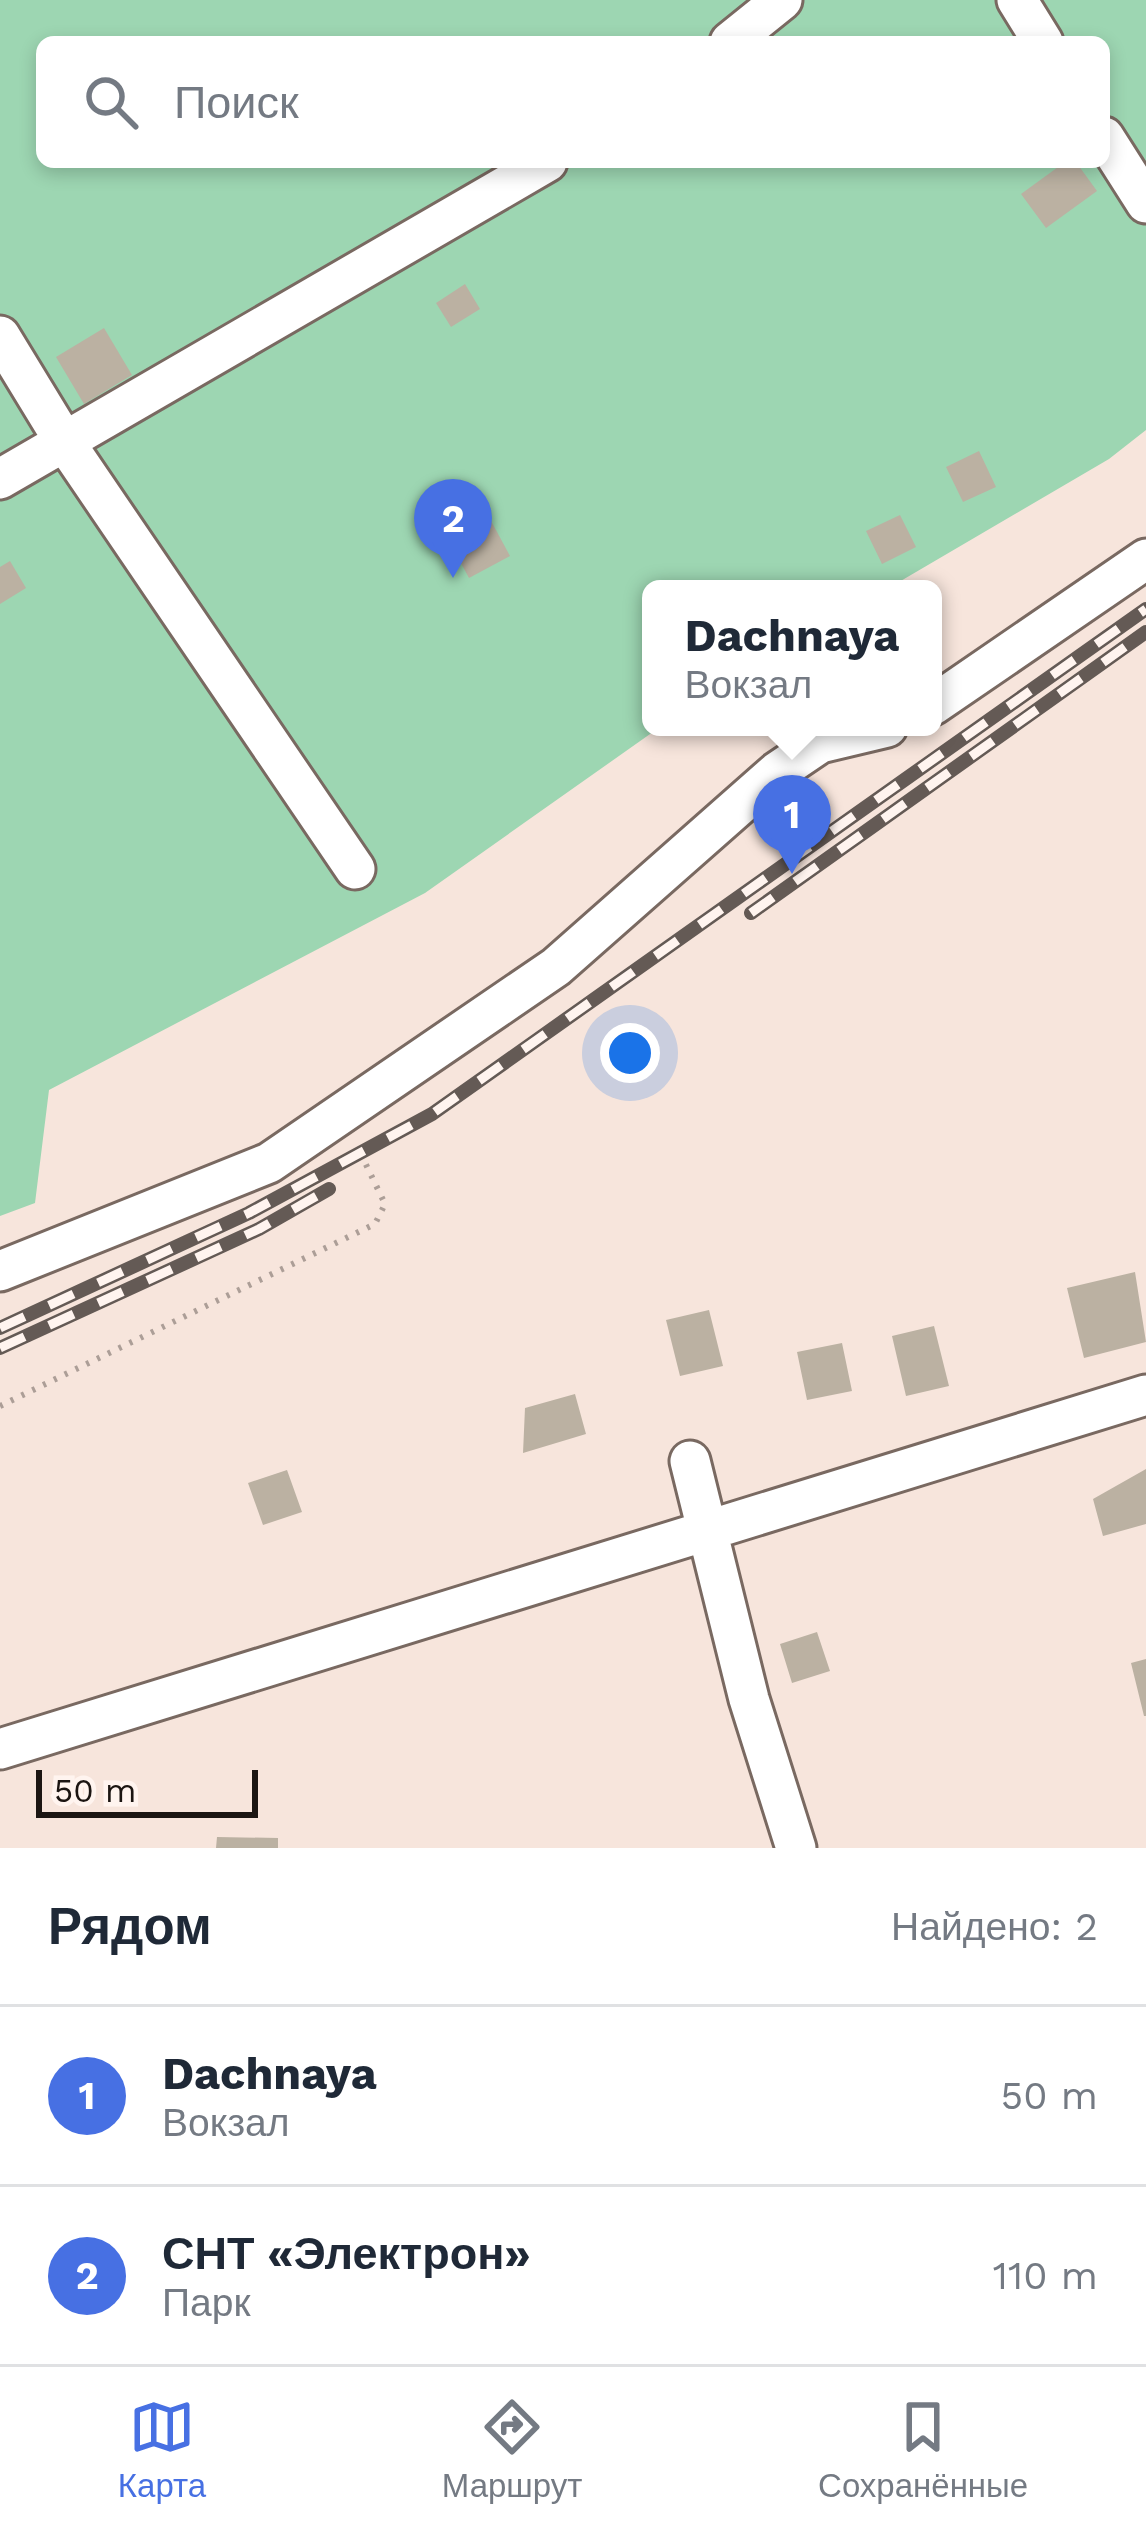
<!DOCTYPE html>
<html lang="ru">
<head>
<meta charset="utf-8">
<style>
  :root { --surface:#fff; --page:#f2f2f3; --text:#1f2937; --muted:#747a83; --line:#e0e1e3; --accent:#4770e3 }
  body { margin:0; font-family:"Work Sans",sans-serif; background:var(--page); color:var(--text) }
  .scale { position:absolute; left:36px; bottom:30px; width:222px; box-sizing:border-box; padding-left:12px; border:6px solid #1b1512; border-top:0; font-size:33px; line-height:42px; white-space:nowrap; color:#1b1512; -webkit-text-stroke:9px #fff4ef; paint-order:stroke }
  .you { position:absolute; left:630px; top:1053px; width:42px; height:42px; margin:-30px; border:9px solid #fff; border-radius:50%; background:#1a73e8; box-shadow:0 0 0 18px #1a73e833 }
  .badge { display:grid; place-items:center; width:78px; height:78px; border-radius:50%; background:var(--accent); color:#fff; font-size:39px; font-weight:700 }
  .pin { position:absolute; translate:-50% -99px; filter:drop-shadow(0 3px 6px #0008) }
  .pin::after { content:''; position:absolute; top:63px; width:42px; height:36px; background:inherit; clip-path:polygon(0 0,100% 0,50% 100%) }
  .popup { position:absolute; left:642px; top:580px; width:300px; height:156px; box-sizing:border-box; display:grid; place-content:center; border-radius:18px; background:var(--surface); filter:drop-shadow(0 3px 9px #0005); font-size:39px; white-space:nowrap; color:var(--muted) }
  .popup b { font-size:45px; color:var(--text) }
  .popup::after { content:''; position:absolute; left:50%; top:100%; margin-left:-24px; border:24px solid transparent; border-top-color:var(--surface) }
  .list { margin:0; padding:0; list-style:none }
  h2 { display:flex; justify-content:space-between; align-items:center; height:156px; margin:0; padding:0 48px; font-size:51px }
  h2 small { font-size:39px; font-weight:400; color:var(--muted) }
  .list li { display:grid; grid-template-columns:78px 1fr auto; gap:36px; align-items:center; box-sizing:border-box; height:180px; padding:0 48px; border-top:3px solid var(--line) }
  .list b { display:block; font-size:45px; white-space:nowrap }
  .list p { margin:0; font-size:39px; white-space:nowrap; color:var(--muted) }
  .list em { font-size:39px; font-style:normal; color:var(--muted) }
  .icon { flex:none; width:66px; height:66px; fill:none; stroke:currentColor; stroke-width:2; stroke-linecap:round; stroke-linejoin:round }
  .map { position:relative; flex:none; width:1146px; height:1848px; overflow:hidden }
  .search { position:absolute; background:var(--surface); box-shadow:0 6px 18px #0003; left:36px; right:36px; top:36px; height:132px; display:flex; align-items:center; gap:30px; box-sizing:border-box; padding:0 42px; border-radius:18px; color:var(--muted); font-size:45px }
  .sheet { height:516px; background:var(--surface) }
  nav { display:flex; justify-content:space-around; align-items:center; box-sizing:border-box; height:168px; border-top:3px solid var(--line); background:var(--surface); font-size:33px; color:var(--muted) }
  nav a { display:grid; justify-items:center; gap:6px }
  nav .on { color:var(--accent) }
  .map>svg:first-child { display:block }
  .green { fill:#9dd6b2; fill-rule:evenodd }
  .building { fill:#bbb1a2 }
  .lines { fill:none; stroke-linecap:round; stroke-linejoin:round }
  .minor-casing { stroke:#796961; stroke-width:45 }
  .path { stroke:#ac9e97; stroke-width:6; stroke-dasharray:3 9; stroke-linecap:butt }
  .minor { stroke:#fff; stroke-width:39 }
  .rail-casing { stroke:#645a55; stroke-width:14 }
  .rail { stroke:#fff4ef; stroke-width:9; stroke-dasharray:27; stroke-linecap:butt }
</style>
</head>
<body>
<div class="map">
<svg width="1146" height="1848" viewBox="0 0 1146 1848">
  <rect width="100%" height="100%" fill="#f7e5dc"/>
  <!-- green -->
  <path class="green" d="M0 0H1146V430L1109 459 887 589H651V727H660L425 893 49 1090 35 1203 0 1216ZM42 42H1104V162H42Z"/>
  <!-- building -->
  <path class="building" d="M1065 162H1076L1097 191 1046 228 1021 194Z
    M465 284 480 309 451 327 436 303Z
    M104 328 132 375 84 404 56 357Z
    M979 451 996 487 963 502 946 467Z
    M476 493 510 556 469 578 435 515Z
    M900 515 916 547 882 564 866 531Z
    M10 561 26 588 0 604V567Z
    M1135 1272 1146 1342 1084 1358 1067 1288Z
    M709 1310 723 1366 680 1376 666 1320Z
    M934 1326 949 1386 906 1396 892 1336Z
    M842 1343 852 1391 807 1400 797 1352Z
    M575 1394 586 1434 523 1453 525 1408Z
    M1146 1469V1524L1103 1536 1093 1499Z
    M287 1470 302 1512 263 1525 248 1483Z
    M817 1632 830 1671 792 1683 780 1644Z
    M1146 1659V1716H1144L1131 1663Z
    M217 1837 278 1838V1848H216Z"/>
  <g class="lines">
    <!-- minor casing -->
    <g class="minor-casing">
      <path id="minor" d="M1017 0 1043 42
        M730 42 782 0
        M1104 137 1146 203
        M0 336 64 441 355 869
        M0 479 547 162
        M933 705 1146 559
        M0 1271 269 1163 556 967 777 772 820 743 887 727
        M690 1461 749 1699 796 1848
        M0 1749 1146 1395"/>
    </g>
    <!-- path -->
    <path class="path" d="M0 1406 375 1224 385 1204 357 1146"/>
    <!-- minor -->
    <use href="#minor" class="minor"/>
    <!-- rail casing -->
    <g class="rail-casing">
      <path id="rail" d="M751 913 1146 632
        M0 1328 249 1213 432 1114 1146 609
        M0 1348 259 1229 329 1189"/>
    </g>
    <!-- rail -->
    <use href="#rail" class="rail"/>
  </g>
</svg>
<div class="scale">50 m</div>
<div class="you"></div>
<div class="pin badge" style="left:792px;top:874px">1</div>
<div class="popup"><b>Dachnaya</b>Вокзал</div>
<div class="pin badge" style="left:453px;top:578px">2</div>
<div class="search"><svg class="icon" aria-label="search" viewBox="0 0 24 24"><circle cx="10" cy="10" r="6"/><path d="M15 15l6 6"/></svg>Поиск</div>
</div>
<section class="sheet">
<h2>Рядом<small>Найдено: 2</small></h2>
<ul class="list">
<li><span class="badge">1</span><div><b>Dachnaya</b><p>Вокзал</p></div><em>50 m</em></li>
<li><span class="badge">2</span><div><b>СНТ «Электрон»</b><p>Парк</p></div><em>110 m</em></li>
</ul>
</section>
<nav>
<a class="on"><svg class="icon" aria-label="map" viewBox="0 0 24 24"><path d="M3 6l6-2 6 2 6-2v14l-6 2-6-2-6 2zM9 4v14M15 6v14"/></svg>Карта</a>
<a><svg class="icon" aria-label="directions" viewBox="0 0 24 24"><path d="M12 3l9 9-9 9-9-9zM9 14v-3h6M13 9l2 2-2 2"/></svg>Маршрут</a>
<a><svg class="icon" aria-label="saved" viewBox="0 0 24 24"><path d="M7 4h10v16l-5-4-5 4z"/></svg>Сохранённые</a>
</nav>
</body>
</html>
